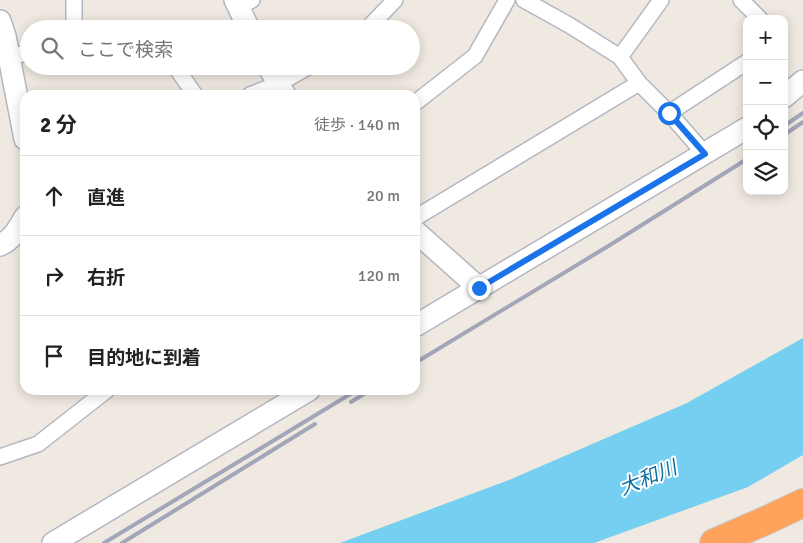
<!DOCTYPE html>
<html lang="ja">
<head>
<meta charset="utf-8">
<style>
  :root { --surface:#fff; --page:#f6f6f6; --text:#222; --muted:#767676; --line:#e0e0e0 }
  body { margin:0; font-family:Signika,"Noto Sans JP",sans-serif; background:var(--page); color:var(--text) }
  .controls { position:absolute; right:15px; top:15px; display:grid; overflow:hidden; border-radius:10px; box-shadow:0 2px 12px #0003 }
  .controls button { width:45px; height:45px; display:grid; place-items:center; padding:0; border:0; border-bottom:1px solid var(--line); background:var(--surface); color:var(--text); font:25px sans-serif }
  .stop { position:absolute; width:15px; height:15px; margin:-11px; border:4px solid #1a73e8; border-radius:50%; background:#fff }
  .stop.end { background:#1a73e8; border-color:#fff; box-shadow:0 1px 5px #0008 }
  .list { margin:0; padding:0; list-style:none }
  h2 { display:flex; justify-content:space-between; align-items:center; height:65px; margin:0; padding:0 20px; font-size:21px }
  h2 small { font-size:16px; font-weight:400; color:var(--muted) }
  .list li { display:grid; grid-template-columns:32px 1fr auto; gap:15px; align-items:center; box-sizing:border-box; height:80px; padding:0 20px; border-top:1px solid var(--line) }
  .list b { display:block; font-size:19px; white-space:nowrap }
  .list em { font-size:16px; font-style:normal; color:var(--muted) }
  .icon { flex:none; width:28px; height:28px; fill:none; stroke:currentColor; stroke-width:2; stroke-linecap:round; stroke-linejoin:round }
  .map { position:relative; flex:none; width:803px; height:543px; overflow:hidden }
  .search { position:absolute; background:var(--surface); box-shadow:0 2px 12px #0003; left:20px; top:20px; width:400px; height:55px; display:flex; align-items:center; gap:12px; box-sizing:border-box; padding:0 18px; border-radius:28px; color:var(--muted); font-size:19px }
  .panel { position:absolute; background:var(--surface); box-shadow:0 2px 12px #0003; left:20px; top:90px; width:400px; height:305px; border-radius:15px }
  .map>svg:first-child { display:block }
  .water { fill:#75cff0 }
  .lines { fill:none; stroke-linecap:round; stroke-linejoin:round }
  .street-casing { stroke:#b4b7c1; stroke-width:18 }
  .secondary-casing { stroke:#b4b7c1; stroke-width:24 }
  .highway-casing { stroke:#c9c9c9; stroke-width:30 }
  .street { stroke:#fff; stroke-width:15 }
  .secondary { stroke:#fff; stroke-width:21 }
  .highway { stroke:#ffa35c; stroke-width:28 }
  .rail { stroke:#a3a6b8; stroke-width:4 }
  .route { stroke:#1a73e8; stroke-width:6 }
  .labels { text-anchor:middle; dominant-baseline:central; stroke-width:4; stroke-linejoin:round; paint-order:stroke }
  .water-label { font-size:20px; font-style:italic; fill:#0d6fa3; stroke:#fff }
</style>
</head>
<body>
<div class="map">
<svg width="803" height="543" viewBox="0 0 803 543">
  <rect width="100%" height="100%" fill="#efe9e1"/>
  <!-- water -->
  <path class="water" d="M803 338V455L748 487 594 543H340L509 480 687 403Z"/>
  <g class="lines">
    <!-- street casing -->
    <g class="street-casing">
      <path id="street" d="M74 0V29
        M524 0 569 25 620 57 639 83 669 113 705 154
        M741 0 760 19
        M238 7 252 0
        M367 29 395 0
        M9 56 29 53
        M620 57 661 0
        M175 66 195 95
        M250 95 278 84 310 66
        M415 103 475 56 507 0
        M669 113 747 62
        M415 218 639 83
        M0 457 38 444 107 390"/>
    </g>
    <!-- secondary casing -->
    <g class="secondary-casing">
      <path id="secondary" d="M235 0 249 29
        M0 21 5 36 25 139
        M268 66 285 95
        M784 97 803 81
        M415 231 479 288
        M0 245C12 240 19 228 25 217
        M415 326 747 128
        M53 543 309 390"/>
    </g>
    <!-- highway casing -->
    <g class="highway-casing">
      <path id="highway" d="M714 543 767 520 803 503"/>
    </g>
    <!-- street -->
    <use href="#street" class="street"/>
    <!-- secondary -->
    <use href="#secondary" class="secondary"/>
    <!-- highway -->
    <use href="#highway" class="highway"/>
    <!-- rail -->
    <path class="rail" d="M784 126 803 113
      M784 135 803 122
      M415 363 610 245 747 159
      M351 402 370 390
      M104 543 357 390
      M122 543 315 424"/>
  </g>
  <g class="lines">
    <!-- route -->
    <path class="route" d="M479 288 705 154 669 113"/>
  </g>
  <g class="labels">
    <!-- water labels -->
    <g class="water-label">
      <text transform="translate(648 478) rotate(-22)">大和川</text>
    </g>
  </g>
</svg>
<div class="controls">
<button>+</button>
<button>−</button>
<button><svg class="icon" aria-label="locate" viewBox="0 0 24 24"><circle cx="12" cy="12" r="6"/><path d="M12 2v4M12 18v4M2 12h4M18 12h4"/></svg></button>
<button><svg class="icon" aria-label="layers" viewBox="0 0 24 24"><path d="M12 4l9 5-9 5-9-5zM3 14l9 5 9-5"/></svg></button>
</div>
<div class="stop" style="left:669px;top:113px"></div>
<div class="stop end" style="left:479px;top:288px"></div>
<div class="search"><svg class="icon" aria-label="search" viewBox="0 0 24 24"><circle cx="10" cy="10" r="6"/><path d="M15 15l6 6"/></svg>ここで検索</div>
<section class="panel">
<h2>2 分<small>徒歩 · 140 m</small></h2>
<ul class="list">
<li><svg class="icon" aria-label="ahead" viewBox="0 0 24 24"><path d="M12 20V5M6 11l6-6 6 6"/></svg><div><b>直進</b></div><em>20 m</em></li>
<li><svg class="icon" aria-label="right" viewBox="0 0 24 24"><path d="M7 20v-9h11M14 6l5 5-5 5"/></svg><div><b>右折</b></div><em>120 m</em></li>
<li><svg class="icon" aria-label="arrive" viewBox="0 0 24 24"><path d="M6 21V4h12l-3 4 3 4H6"/></svg><div><b>目的地に到着</b></div></li>
</ul>
</section>
</div>
</body>
</html>
